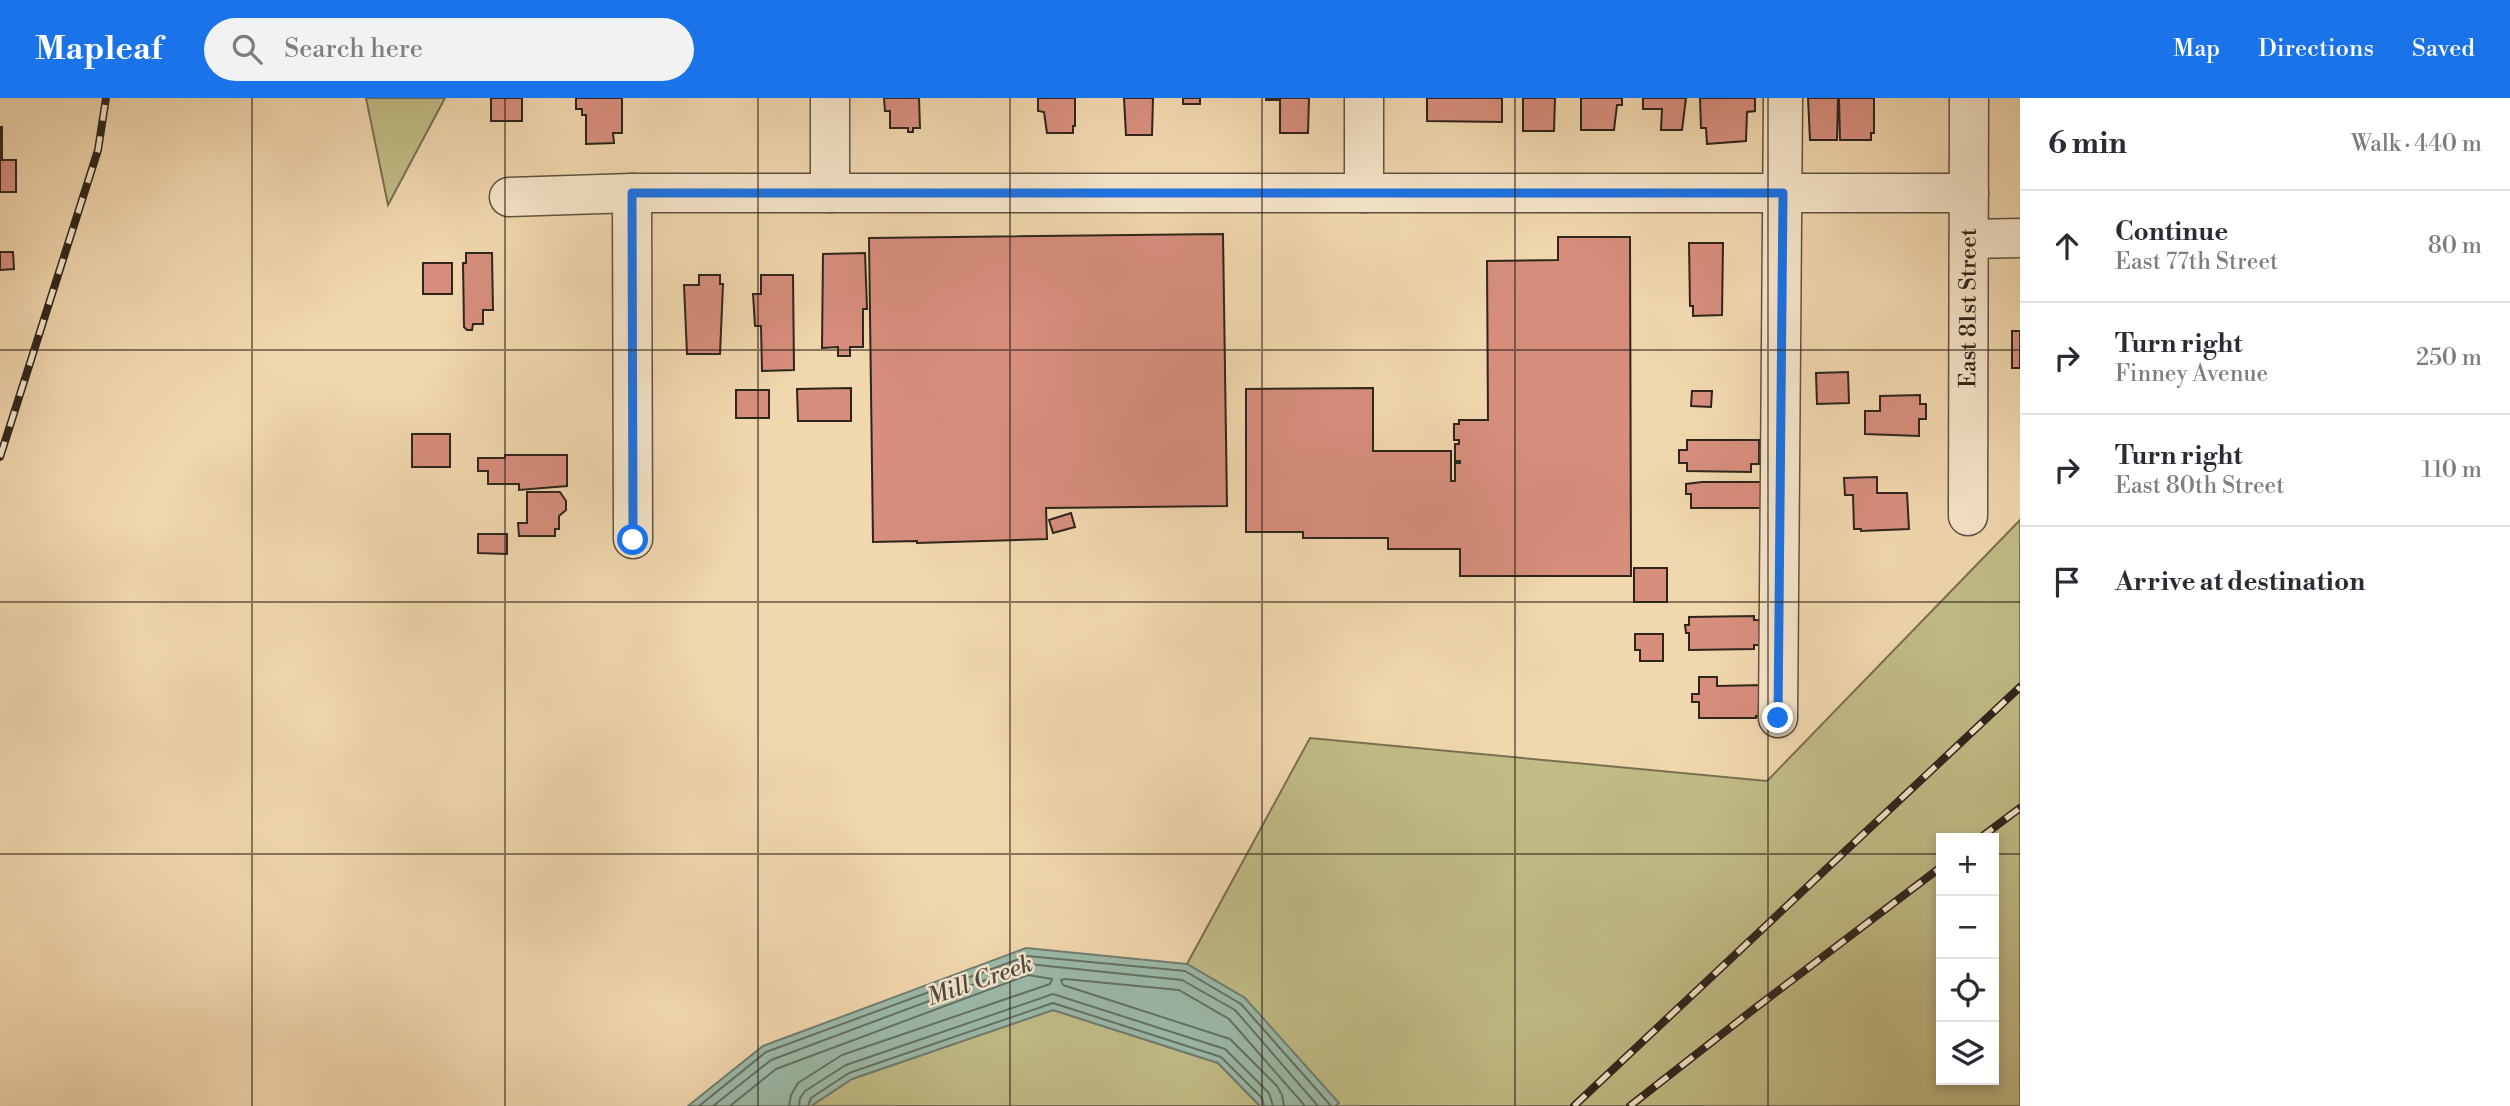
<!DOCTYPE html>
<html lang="en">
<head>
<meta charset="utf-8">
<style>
  :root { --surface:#fff; --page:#f2f2f3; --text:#2b2b33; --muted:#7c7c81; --line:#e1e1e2; --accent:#1a73e8 }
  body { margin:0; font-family:"Libre Bodoni",serif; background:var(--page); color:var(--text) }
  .controls { position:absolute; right:21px; bottom:21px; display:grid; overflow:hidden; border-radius:0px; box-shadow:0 4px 10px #0003 }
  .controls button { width:63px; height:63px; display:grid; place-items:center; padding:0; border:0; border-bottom:2px solid var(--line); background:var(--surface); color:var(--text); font:35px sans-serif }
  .stop { position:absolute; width:21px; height:21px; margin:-16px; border:5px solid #1a73e8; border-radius:50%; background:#fff }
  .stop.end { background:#1a73e8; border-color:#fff; box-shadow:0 2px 7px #0008 }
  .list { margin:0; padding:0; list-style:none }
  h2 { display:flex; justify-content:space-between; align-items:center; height:91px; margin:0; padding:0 28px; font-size:30px }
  h2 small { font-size:23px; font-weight:400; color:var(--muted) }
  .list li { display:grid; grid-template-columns:46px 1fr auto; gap:21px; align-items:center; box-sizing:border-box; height:112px; padding:0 28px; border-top:2px solid var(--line) }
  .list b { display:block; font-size:26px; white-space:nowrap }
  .list p { margin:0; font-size:23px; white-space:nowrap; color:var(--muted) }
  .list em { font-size:23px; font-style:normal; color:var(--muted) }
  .icon { flex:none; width:38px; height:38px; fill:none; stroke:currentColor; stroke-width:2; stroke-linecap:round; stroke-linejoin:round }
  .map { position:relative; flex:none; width:2020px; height:1008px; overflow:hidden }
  header { display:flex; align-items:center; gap:42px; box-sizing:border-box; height:98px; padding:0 35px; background:var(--accent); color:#fff }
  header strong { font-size:33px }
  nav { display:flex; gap:38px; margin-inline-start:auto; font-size:24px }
  .search { width:490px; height:63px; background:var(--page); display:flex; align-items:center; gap:18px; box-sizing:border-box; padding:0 24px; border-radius:38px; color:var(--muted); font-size:26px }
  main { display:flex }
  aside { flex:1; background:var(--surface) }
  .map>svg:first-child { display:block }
  .green { fill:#c1bc86; stroke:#787052; stroke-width:2; fill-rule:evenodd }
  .water { fill:#9bbaa9; stroke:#707e71; stroke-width:2 }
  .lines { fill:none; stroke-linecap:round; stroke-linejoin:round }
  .shore { stroke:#657063; stroke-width:2 }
  .building { fill:#d78e7d; stroke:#2f251d; stroke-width:2 }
  .minor-casing { stroke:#605241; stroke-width:41 }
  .minor { stroke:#f6e5ca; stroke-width:38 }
  .rail-casing { stroke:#2f251d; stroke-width:8 }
  .rail { stroke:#f6e5ca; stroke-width:5; stroke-dasharray:16; stroke-linecap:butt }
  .route { stroke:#1a73e8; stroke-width:9 }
  .grid { fill:none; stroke:#2f251d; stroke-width:2; stroke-opacity:0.55 }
  .labels { text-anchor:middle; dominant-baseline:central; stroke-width:5; stroke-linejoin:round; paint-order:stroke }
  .street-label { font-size:23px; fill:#2f251d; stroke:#f6e5ca }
  .water-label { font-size:24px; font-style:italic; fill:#4a4a40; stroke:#f6e5ca }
</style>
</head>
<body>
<header>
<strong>Mapleaf</strong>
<div class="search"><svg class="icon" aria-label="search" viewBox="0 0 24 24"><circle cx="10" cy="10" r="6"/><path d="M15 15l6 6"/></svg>Search here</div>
<nav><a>Map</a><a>Directions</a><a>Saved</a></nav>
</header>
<main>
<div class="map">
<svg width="2020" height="1008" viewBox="0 0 2020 1008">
  <rect width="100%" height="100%" fill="#f1d7ae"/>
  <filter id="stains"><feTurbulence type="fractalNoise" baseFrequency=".00286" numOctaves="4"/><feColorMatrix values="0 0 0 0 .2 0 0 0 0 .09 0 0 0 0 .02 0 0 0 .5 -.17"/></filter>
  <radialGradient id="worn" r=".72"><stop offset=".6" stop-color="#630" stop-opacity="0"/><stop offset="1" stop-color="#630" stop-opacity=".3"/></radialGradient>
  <!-- green -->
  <path class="green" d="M366 0H445L388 107Z
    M2020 422V1008H1335L1245 900 1187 866 1310 640 1767 683ZM1941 740H1994V982H1941Z
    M1053 912 1218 965 1260 1008H811L852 981Z"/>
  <!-- water -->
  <path class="water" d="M1026 850 1187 866 1245 900 1339 1005 1335 1008H1260L1218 965 1053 912 852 981 811 1008H688L763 948Z"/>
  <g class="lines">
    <!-- shore -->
    <path class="shore" d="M699 1008 766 954 1027 858 1185 873 1241 906 1331 1008
      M713 1008 771 962 1028 866 1182 882 1235 912 1318 1008
      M730 1008 776 971 1028 877 1052 881 1050 886 842 957 798 985 791 997 789 1008
      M799 1008 800 1000 805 993 846 967 1053 896 1225 951 1269 995 1273 1008
      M808 1008 811 1000 849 975 1053 905 1221 959 1262 1000 1264 1008
      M1284 1008 1282 997 1277 988 1230 941 1063 887 1061 882 1065 881 1179 892 1229 921 1305 1008"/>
  </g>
  <!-- building -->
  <path class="building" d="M491 0H522V23H491Z
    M576 0H622V35H613L614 45 586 46V17H582V11H576Z
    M884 0H919L920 30H913V34H908V30H890V13H885Z
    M1038 0H1075V28H1073V35H1047L1044 14 1038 13Z
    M1124 0H1153L1152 37H1126Z
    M1183 0H1200V6H1183Z
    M1266 0H1309L1308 35H1280V2H1266Z
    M1427 0H1502V24L1427 23Z
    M1523 0H1555L1554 33H1523Z
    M1581 0H1622V7H1617L1614 32H1581Z
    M1643 0H1686L1682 32H1661L1662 11H1643Z
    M1700 0H1755V13L1747 14 1746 43 1707 46 1706 30H1701Z
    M1808 0H1838L1837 42H1810Z
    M1839 0H1874V35H1871V42H1840Z
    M0 29H2V62H16V94H0Z
    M1223 136 1227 408 1046 410 1047 441 917 445V443L873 444 869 140Z
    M1558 139H1630L1631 478H1460V451H1388V440H1303V434H1246V291L1373 290V353H1451V383H1455V365H1460V363H1455V346H1459V342H1454V326H1459V322H1488L1487 163 1558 162Z
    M1689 145H1723L1722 217 1693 218V208H1690Z
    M0 154H13L14 171 0 172Z
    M466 155H492L493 212H483V226H473L472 232H467L464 229 463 165H466Z
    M865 155 867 211H863V249H850V258H838V249L822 250 823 156Z
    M423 165H452V196H423Z
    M699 177H720V186H723L720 256H687L684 187H699Z
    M761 177H793L794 272 762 273 761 228H755L753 196H761Z
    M2012 233H2020V270H2012Z
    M1848 274 1849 305 1817 306 1816 275Z
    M851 290V323H798L797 291Z
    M736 292H769V320H736Z
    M1692 293H1712L1711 309 1691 308Z
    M1920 297V306H1926V321H1919V338L1865 336V313H1880V298Z
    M412 336H450V369H412Z
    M1687 342H1759V366H1751V374L1687 373V365H1679V352H1687Z
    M505 357H567V388L519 392V386H488V373H478V360H505Z
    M1877 379V395H1907L1909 431 1861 433V431H1854L1853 397H1845L1844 380Z
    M1702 384H1762L1763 410H1691V396H1686V386Z
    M527 394H560L566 403V412L559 418V431H555V438H519L518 425H527Z
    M1071 415 1075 429 1053 435 1049 422Z
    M478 436H507V456L478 455Z
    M1634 470H1667V504H1634Z
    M1754 518V522H1763V547H1754V551L1689 552V535H1686L1685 527H1689V519Z
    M1635 536H1663V563H1640V552H1635Z
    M1699 579H1717V588L1762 587 1763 618H1756V620H1699V604H1692V596H1699Z"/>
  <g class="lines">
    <!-- minor casing -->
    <g class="minor-casing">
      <g id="minor">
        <path d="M830 0V95"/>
        <path d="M1364 0V95"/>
        <path d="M632 95 633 441"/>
        <path d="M509 99 632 95H1969"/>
        <path d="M1969 141 2020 140"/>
        <path id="s1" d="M1968 418 1969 0"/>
        <path d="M1778 620 1783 0"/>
      </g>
    </g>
    <!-- minor -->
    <use href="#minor" class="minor"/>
    <!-- rail casing -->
    <g class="rail-casing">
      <path id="rail" d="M0 359 98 52 106 0
        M1980 740 2020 710
        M1574 1008 2020 589
        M1630 1008 1754 911 1941 769"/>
    </g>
    <!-- rail -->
    <use href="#rail" class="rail"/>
  </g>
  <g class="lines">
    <!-- route -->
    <path class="route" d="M633 442 632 95H1783L1778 620"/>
  </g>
  <!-- grid -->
  <path class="grid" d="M252 0V1008M505 0V1008M758 0V1008M1010 0V1008M1262 0V1008M1515 0V1008M1768 0V1008M0 252H2020M0 504H2020M0 756H1941M1994 756H2020"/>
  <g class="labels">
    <!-- street labels -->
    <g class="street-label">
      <text stroke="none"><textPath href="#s1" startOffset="208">East 81st Street</textPath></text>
    </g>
    <!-- water labels -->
    <g class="water-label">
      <text transform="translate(980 883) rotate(-19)">Mill Creek</text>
    </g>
  </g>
  <rect width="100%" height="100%" filter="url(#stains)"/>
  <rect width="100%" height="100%" fill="url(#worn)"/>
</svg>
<div class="controls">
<button>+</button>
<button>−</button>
<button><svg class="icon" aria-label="locate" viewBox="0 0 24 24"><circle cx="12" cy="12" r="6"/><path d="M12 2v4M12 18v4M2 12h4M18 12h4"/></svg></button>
<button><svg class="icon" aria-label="layers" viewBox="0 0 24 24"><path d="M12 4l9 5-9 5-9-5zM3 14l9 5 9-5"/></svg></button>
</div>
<div class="stop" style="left:633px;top:442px"></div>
<div class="stop end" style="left:1778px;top:620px"></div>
</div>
<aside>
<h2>6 min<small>Walk · 440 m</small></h2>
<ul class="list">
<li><svg class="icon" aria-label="ahead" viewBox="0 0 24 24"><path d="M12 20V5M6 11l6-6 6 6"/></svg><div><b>Continue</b><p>East 77th Street</p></div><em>80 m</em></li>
<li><svg class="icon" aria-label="right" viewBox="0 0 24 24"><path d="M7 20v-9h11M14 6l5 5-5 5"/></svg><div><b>Turn right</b><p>Finney Avenue</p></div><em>250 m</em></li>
<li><svg class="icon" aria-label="right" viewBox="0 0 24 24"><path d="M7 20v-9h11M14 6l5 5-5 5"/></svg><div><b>Turn right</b><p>East 80th Street</p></div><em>110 m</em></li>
<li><svg class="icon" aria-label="arrive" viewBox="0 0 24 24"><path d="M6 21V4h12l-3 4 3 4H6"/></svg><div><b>Arrive at destination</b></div></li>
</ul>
</aside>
</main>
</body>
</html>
